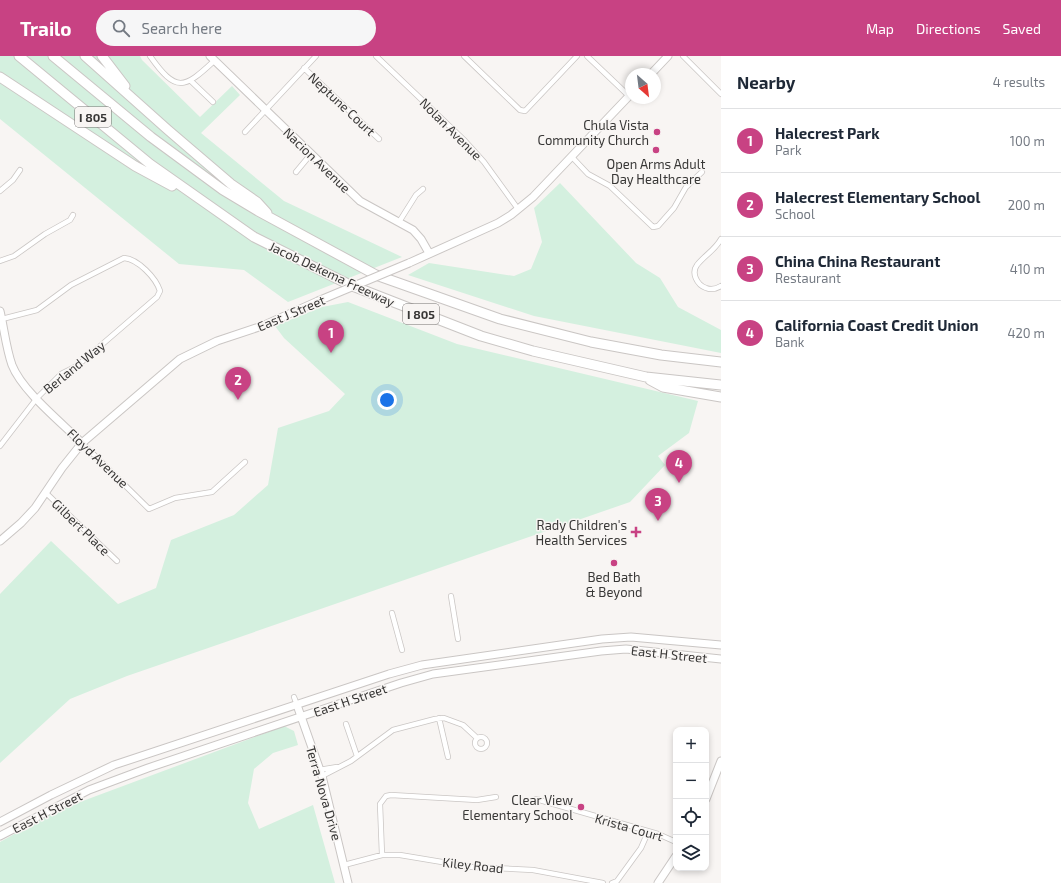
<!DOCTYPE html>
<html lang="en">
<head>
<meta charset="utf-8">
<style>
  :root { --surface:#fff; --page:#f6f6f7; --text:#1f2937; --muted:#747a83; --line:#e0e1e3; --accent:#c84283 }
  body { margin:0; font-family:"Exo 2",sans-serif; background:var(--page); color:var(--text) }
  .controls { position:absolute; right:12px; bottom:12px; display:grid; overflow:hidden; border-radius:8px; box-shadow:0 2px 6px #0003 }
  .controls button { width:36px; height:36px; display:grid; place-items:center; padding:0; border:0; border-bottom:1px solid var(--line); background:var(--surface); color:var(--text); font:20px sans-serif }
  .compass { position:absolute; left:625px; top:12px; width:36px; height:36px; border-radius:50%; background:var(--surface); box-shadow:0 2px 6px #0003; rotate:152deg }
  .you { position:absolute; left:387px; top:344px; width:14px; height:14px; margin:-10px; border:3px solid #fff; border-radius:50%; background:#1a73e8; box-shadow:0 0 0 6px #1a73e833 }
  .badge { display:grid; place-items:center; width:26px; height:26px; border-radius:50%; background:var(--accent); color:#fff; font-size:13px; font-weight:700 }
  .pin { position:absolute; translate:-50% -33px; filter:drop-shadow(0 1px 2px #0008) }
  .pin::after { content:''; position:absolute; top:21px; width:14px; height:12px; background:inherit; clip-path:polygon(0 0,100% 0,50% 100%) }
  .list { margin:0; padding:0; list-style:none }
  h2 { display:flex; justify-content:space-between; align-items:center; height:52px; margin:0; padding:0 16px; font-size:17px }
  h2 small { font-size:13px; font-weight:400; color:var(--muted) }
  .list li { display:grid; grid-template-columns:26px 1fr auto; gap:12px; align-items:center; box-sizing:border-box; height:64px; padding:0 16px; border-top:1px solid var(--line) }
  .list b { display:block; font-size:15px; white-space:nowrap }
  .list p { margin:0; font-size:13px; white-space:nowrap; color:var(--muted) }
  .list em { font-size:13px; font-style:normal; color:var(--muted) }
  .icon { flex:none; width:22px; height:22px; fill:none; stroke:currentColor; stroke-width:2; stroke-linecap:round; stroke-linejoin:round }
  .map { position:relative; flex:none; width:721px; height:827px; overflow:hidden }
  header { display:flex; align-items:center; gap:24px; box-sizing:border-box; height:56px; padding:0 20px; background:var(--accent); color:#fff }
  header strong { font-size:19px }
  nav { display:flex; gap:22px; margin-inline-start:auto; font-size:14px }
  .search { width:280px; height:36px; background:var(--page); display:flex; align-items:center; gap:10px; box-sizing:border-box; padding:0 14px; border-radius:22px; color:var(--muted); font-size:15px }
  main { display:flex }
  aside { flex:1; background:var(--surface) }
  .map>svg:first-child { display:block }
  .green { fill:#d4f0df }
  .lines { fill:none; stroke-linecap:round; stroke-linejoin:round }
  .street-casing { stroke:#cac6c4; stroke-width:6 }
  .secondary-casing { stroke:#cac6c4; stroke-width:9 }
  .primary-casing { stroke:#cac6c4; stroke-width:9 }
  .highway-casing { stroke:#cac6c4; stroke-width:11 }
  .street { stroke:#fff; stroke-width:4.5 }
  .secondary { stroke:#fff; stroke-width:7 }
  .primary { stroke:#fff; stroke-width:7 }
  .highway { stroke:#fff; stroke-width:9 }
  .secondary-bridge-casing { stroke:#cac6c4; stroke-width:9; stroke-linecap:butt }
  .secondary-bridge { stroke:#fff; stroke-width:7 }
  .poi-dot { fill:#c84283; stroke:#f8f5f3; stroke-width:1.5 }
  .labels { text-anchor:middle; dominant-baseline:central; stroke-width:3; stroke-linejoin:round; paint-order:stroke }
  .shield { fill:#f8f5f3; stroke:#72706f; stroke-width:1 }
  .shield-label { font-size:12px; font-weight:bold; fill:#383736 }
  .street-label { font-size:13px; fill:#383736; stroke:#f8f5f3 }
  .poi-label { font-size:13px; fill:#383736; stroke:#f8f5f3; text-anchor:end }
</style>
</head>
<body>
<header>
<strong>Trailo</strong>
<div class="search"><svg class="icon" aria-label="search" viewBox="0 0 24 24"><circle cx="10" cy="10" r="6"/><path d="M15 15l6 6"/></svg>Search here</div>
<nav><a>Map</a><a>Directions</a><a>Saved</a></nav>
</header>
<main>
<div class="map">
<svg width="721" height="827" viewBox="0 0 721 827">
  <rect width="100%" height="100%" fill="#f8f5f3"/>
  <!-- green -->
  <path class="green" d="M0 0H140L142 4 200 61 232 30 240 39 201 77 284 145 402 201 288 246 244 214 179 208 0 63Z
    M560 127 636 207 660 222 678 251 721 274V297L534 260 408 219 429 207 514 220 531 213 542 186 534 152Z
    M348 246 457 288 698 345 689 377 658 400 665 409 630 446 127 620 70 643 0 707V538L51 485 118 548 156 532 171 484 234 459 268 429 278 372 329 355 345 338 284 282 275 270 322 251Z
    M284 670 294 675 298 689 273 697 254 713 248 747 259 773 313 749 335 827H0V786L56 755Z"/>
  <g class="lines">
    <!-- street casing -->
    <g class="street-casing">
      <path id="street" d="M150 0C176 37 184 33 214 5
        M376 0 465 85 484 106 518 153
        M464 0 520 54 525 55 577 0
        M587 0 629 40
        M683 0 721 38
        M304 12 379 83
        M191 25 213 46
        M245 76 316 0
        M572 101 588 118 610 130 653 171 658 170 674 152 686 131 702 116
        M296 116 311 98
        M0 135 13 124 20 114
        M399 166 416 139 423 133
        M721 183C715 194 705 199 697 209 691 217 697 229 706 232 711 234 716 233 721 230
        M0 205 14 200 45 178 70 164 73 159
        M82 387 149 453 175 442 212 436 245 406
        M0 390 37 342 61 318 77 310 157 241 160 235C156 222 138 203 124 202L71 229 37 254 2 263
        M45 436 117 505
        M451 540 458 583
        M392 557 402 594
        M294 641 297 649
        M439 662 448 701
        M346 668 357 700
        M475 687a6 6 0 1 1 12 0a6 6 0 1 1-12 0Z
        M319 714 337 711
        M322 720 351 705 393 674 435 663 444 662 463 669 477 682
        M536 743 658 778 676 786
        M382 799 380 748 386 740 391 739 477 744 496 741
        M344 809 382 799H400L472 811 533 814 603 827
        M612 827 617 825 641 792 648 776"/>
    </g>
    <!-- secondary casing -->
    <g class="secondary-casing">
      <path id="secondary" d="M210 0 360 145 413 174 421 183 429 197
        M651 18 668 0
        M409 207 498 167 511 159 533 141 631 38
        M0 255C4 272 6 292 12 309 22 335 62 367 82 387
        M0 485 21 467 35 452 62 412 82 387 180 303 217 285 262 270 318 245
        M297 649 322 720 348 827
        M706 743 721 705
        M658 827 676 800"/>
    </g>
    <!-- primary casing -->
    <g class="primary-casing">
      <path id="primary" d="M0 766 51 739 114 709 389 618 422 609 602 583 631 581 721 589
        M0 780 89 734 148 712 401 627 433 618 601 595 626 593 721 603"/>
    </g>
    <!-- highway casing -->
    <g class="highway-casing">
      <path id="highway" d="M19 0 150 108 254 181 350 229 481 280 533 295 646 321 721 329
        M53 0 151 81 223 134 258 155 376 219 500 263 591 286 661 299 721 306
        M85 0 168 74 231 128 257 146 267 157
        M102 0 125 30
        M0 21 135 110 172 130
        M650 324 663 331 721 341"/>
    </g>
    <!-- street -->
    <use href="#street" class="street"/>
    <!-- secondary -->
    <use href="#secondary" class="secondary"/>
    <!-- primary -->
    <use href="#primary" class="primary"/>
    <!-- highway -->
    <use href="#highway" class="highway"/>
    <!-- secondary-bridge casing -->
    <g class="secondary-bridge-casing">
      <path id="secondary-bridge" d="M318 245 409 207"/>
    </g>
    <!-- secondary-bridge -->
    <use href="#secondary-bridge" class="secondary-bridge"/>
  </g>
  <!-- markers -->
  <g class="poi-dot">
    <circle cx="657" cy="76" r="4"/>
    <circle cx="656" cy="94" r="4"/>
    <path d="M634 470h4v4h4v4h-4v4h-4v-4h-4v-4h4z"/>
    <circle cx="614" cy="507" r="4"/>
    <circle cx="581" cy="751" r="4"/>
  </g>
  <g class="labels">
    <!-- shield labels -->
    <g class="shield">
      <rect x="75" y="51" width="36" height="20" rx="3"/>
      <rect x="403" y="248" width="36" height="20" rx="3"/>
    </g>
    <g class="shield-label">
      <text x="93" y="61">I 805</text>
      <text x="421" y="258">I 805</text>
    </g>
    <!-- street labels -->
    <g class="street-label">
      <text transform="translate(342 48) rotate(43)">Neptune Court</text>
      <text transform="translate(451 73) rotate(45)">Nolan Avenue</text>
      <text transform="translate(317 104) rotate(44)">Nacion Avenue</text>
      <text transform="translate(332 218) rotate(25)">Jacob Dekema Freeway</text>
      <text transform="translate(291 257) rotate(-23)">East J Street</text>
      <text transform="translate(74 311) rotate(-39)">Berland Way</text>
      <text transform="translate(98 402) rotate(44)">Floyd Avenue</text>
      <text transform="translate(81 471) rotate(44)">Gilbert Place</text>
      <text transform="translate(669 598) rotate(6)">East H Street</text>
      <text transform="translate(350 644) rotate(-19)">East H Street</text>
      <text transform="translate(324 737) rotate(74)">Terra Nova Drive</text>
      <text transform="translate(47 756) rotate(-27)">East H Street</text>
      <text transform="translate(629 771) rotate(16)">Krista Court</text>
      <text transform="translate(473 809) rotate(6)">Kiley Road</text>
    </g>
    <!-- poi labels -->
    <g class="poi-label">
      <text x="649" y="69">Chula Vista<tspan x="649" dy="15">Community Church</tspan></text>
      <text x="656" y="108" text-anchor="middle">Open Arms Adult<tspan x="656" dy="15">Day Healthcare</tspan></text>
      <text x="627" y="469">Rady Children's<tspan x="627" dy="15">Health Services</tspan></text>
      <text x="614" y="521" text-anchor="middle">Bed Bath<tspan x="614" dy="15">&amp; Beyond</tspan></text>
      <text x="573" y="744">Clear View<tspan x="573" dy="15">Elementary School</tspan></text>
    </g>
  </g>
</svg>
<div class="controls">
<button>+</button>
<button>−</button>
<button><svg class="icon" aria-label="locate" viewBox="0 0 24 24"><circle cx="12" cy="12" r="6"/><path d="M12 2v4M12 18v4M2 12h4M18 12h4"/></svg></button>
<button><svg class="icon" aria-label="layers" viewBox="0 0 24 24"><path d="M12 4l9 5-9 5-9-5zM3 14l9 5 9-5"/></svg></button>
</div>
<svg class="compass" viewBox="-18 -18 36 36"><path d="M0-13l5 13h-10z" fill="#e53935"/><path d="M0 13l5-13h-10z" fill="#747a83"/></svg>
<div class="you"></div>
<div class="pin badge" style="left:331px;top:297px">1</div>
<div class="pin badge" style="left:238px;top:344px">2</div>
<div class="pin badge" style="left:658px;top:465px">3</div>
<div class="pin badge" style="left:679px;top:427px">4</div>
</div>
<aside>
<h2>Nearby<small>4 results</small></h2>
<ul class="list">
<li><span class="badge">1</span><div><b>Halecrest Park</b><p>Park</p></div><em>100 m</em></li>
<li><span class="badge">2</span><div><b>Halecrest Elementary School</b><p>School</p></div><em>200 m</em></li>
<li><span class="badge">3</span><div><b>China China Restaurant</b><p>Restaurant</p></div><em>410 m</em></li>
<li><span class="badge">4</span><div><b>California Coast Credit Union</b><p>Bank</p></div><em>420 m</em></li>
</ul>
</aside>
</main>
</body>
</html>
